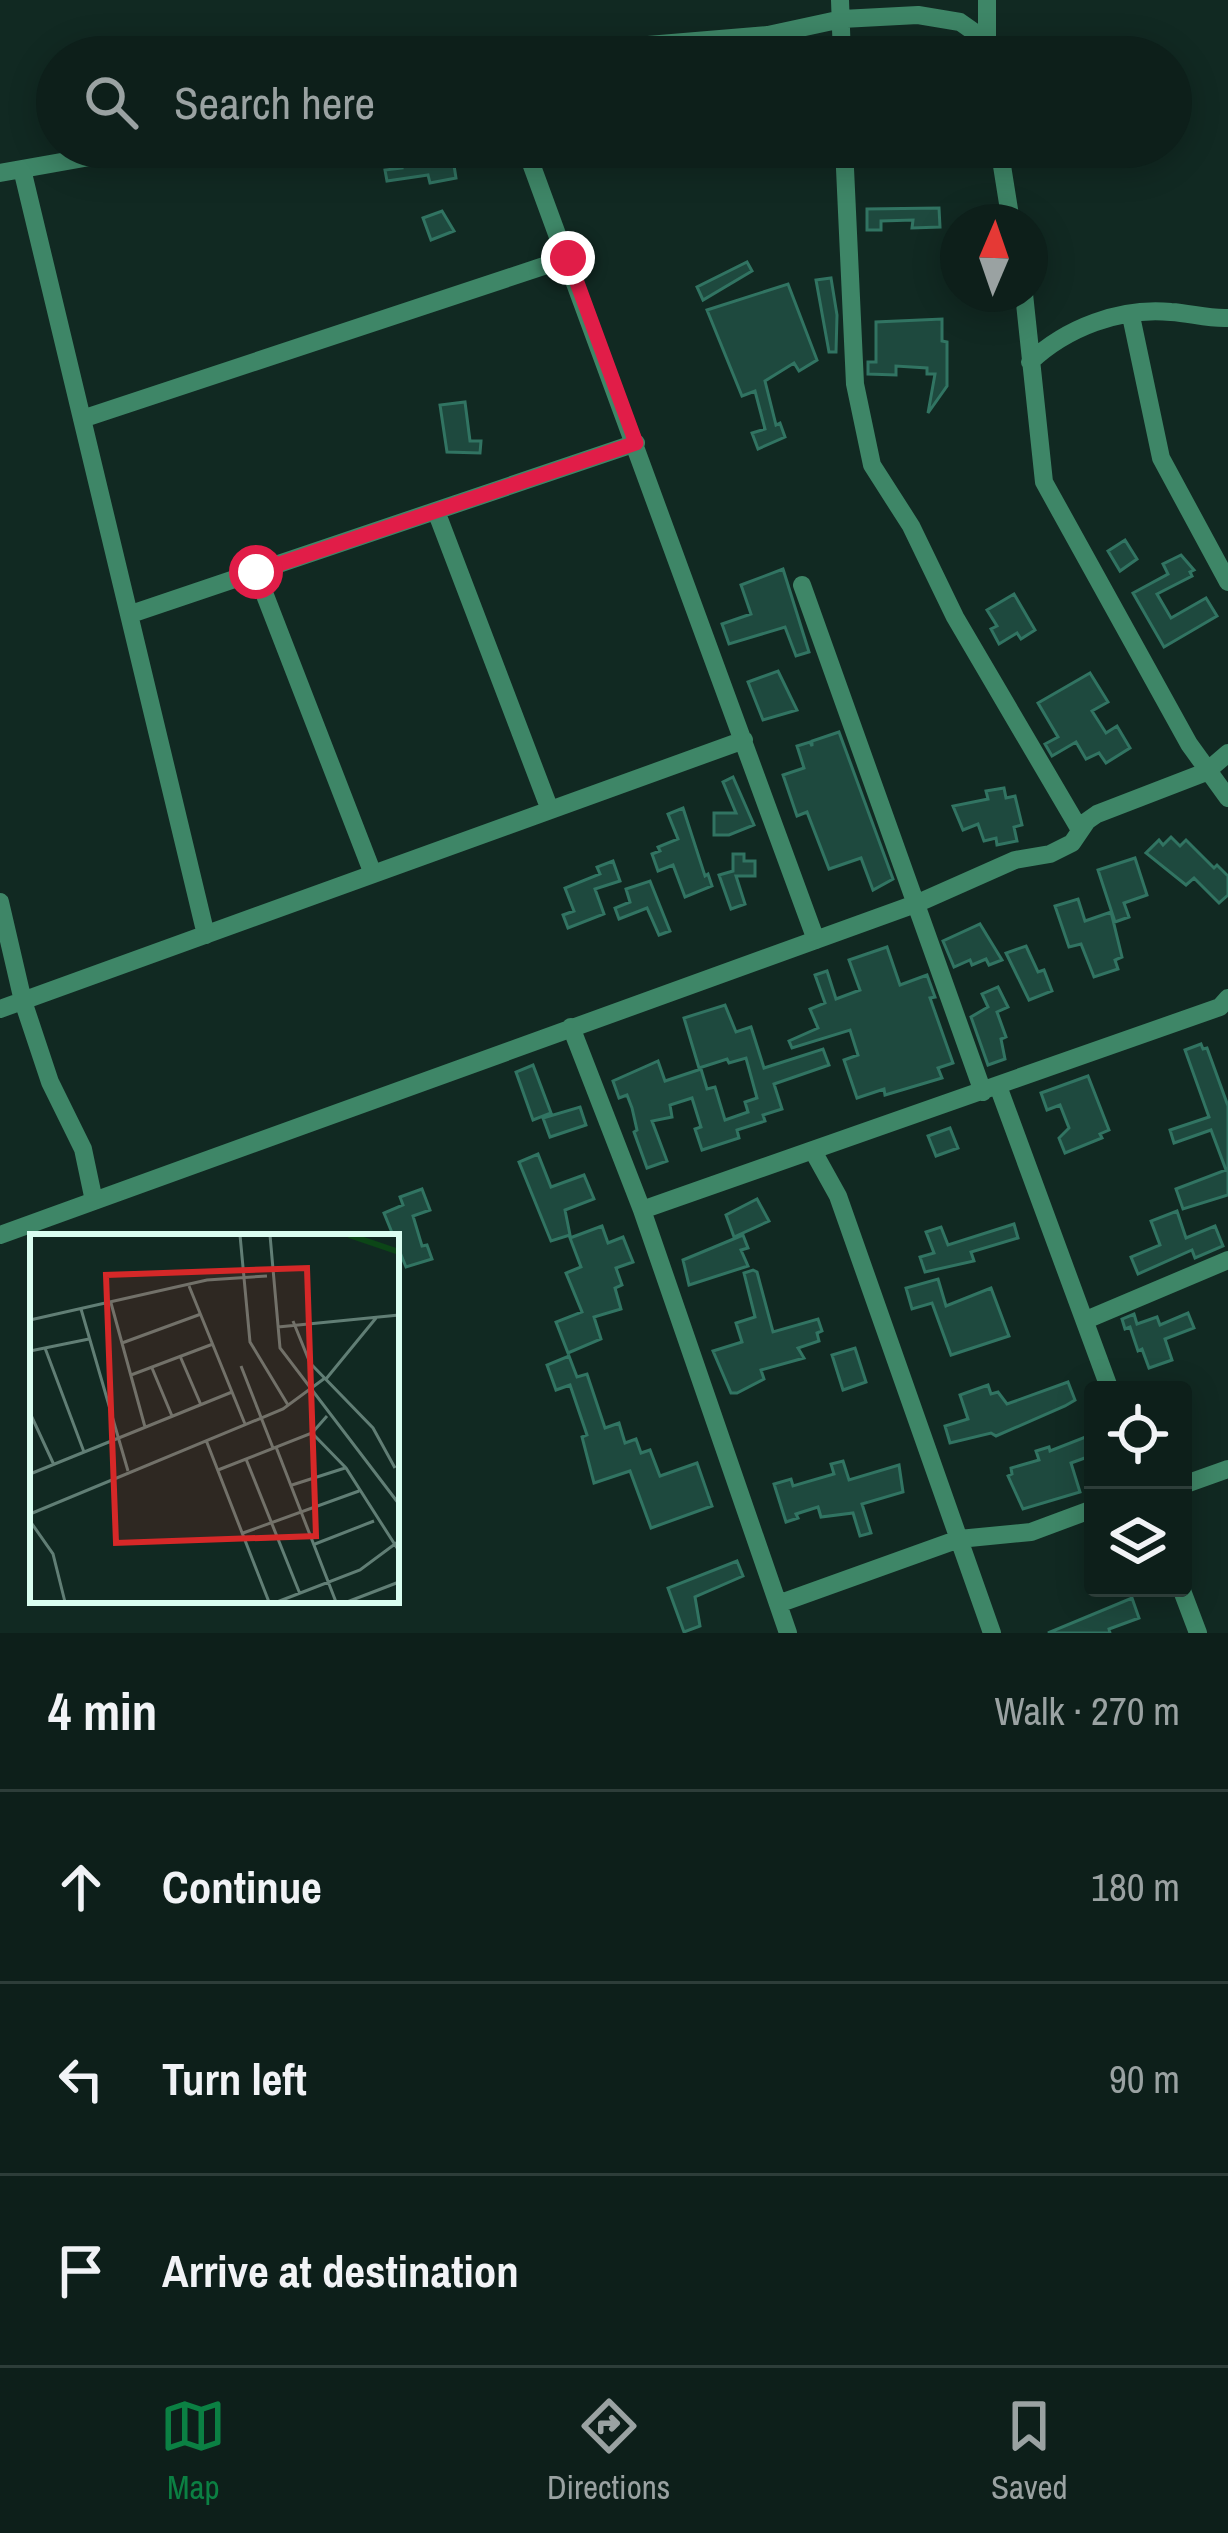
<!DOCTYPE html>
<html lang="en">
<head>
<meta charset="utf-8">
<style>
  :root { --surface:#0d1f1a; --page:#1b2c27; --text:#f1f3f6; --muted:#9aa2a2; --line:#2d3d39; --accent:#0b8043 }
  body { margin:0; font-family:"Archivo Narrow",sans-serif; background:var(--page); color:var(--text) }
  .controls { position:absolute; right:36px; bottom:36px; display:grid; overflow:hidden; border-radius:12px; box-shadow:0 6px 30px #0003 }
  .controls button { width:108px; height:108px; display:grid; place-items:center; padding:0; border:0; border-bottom:3px solid var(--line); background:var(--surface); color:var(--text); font:60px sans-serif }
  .compass { position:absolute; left:940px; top:204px; width:108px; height:108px; border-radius:50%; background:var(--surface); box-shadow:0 6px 30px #0003; rotate:2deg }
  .stop { position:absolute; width:36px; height:36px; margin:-27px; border:9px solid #e11d48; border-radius:50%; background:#fff }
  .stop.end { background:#e11d48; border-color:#fff; box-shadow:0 3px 12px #0008 }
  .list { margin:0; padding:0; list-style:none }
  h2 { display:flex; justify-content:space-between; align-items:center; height:156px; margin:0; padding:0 48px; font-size:51px }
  h2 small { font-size:39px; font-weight:400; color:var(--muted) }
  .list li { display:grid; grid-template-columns:78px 1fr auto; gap:36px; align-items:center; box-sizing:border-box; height:192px; padding:0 48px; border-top:3px solid var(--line) }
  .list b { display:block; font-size:45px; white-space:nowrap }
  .list em { font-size:39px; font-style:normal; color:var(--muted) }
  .icon { flex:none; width:66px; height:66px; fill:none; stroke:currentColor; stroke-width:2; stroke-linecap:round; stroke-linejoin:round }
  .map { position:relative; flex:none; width:1228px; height:1633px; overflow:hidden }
  .search { position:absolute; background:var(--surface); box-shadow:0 6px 30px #0003; left:36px; right:36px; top:36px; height:132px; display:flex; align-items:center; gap:30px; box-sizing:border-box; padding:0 42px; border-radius:66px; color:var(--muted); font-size:45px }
  .sheet { height:732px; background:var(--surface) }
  nav { display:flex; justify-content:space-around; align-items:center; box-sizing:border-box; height:168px; border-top:3px solid var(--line); background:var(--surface); font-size:33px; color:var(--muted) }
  nav a { display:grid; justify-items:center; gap:6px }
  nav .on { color:var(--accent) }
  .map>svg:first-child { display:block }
  .building { fill:#1e493e; stroke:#317462; stroke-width:3 }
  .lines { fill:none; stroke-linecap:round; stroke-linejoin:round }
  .minor { stroke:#3e8667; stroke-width:18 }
  .route { stroke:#e11d48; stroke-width:15 }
  .inset-river { fill:none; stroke:#0c4617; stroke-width:6 }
  .inset-road { fill:none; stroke:#617e75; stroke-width:3 }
  .view { fill:#d62828; fill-opacity:0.15; stroke:#d62828; stroke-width:6 }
  .inset-edge { fill:none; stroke:#dafef1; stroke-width:6 }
</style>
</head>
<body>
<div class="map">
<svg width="1228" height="1633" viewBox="0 0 1228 1633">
  <rect width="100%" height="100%" fill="#112922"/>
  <!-- building -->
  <path class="building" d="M414 153 416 165 453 159 456 178 430 183 428 175 387 181 385 170 402 168 400 155Z
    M939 208 940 227 912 228 913 220 881 221V230H867V209Z
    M442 211 454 231 431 240 423 218Z
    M747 262 752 271 703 300 697 287Z
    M831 278 837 315 836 352H829L816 280Z
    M788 284 817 360 799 371 794 363 765 381 776 425 780 423 785 437 758 449 752 433 765 429 755 391 742 396 707 310Z
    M942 319V341L947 342V386L928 413 935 374H927V368L896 366V375L868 374V362H876V322Z
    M465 402 470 441H481L480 453 447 452 440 405Z
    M1125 540 1137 559 1120 571 1108 551Z
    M1181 555 1194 570 1190 572 1192 576 1157 594 1171 618 1206 598 1217 616 1164 647 1133 593 1168 574 1163 564Z
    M783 569 809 652 796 656 785 627 729 644 722 624 751 614 741 585Z
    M1014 594 1035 630 1021 639 1017 633 999 644 991 629 997 626 987 610Z
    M778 671 797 710 763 720 748 682Z
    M1090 673 1108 702 1092 711 1106 733 1117 726 1130 748 1106 763 1099 753 1086 759 1076 742 1052 756 1045 744 1058 737 1038 703Z
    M839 732 893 879 873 890 861 858 829 869 807 812 797 816 783 775 804 768 797 746 810 742 812 746V741Z
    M733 777 754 825 729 835H714V813H736L723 782Z
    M1004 788 1006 798 1015 796 1022 825 1014 827 1017 841 997 845 996 838 984 841 978 824 963 830 953 806 988 799 986 791Z
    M683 808 705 876 708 874 712 886 685 897 673 865 658 871 652 854 660 851 658 847 678 839 668 814Z
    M1171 837 1180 846 1186 840 1214 868 1217 865 1228 876V895L1219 903 1194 878 1186 885 1146 853 1159 840 1163 845Z
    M733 854H744V861H755V876H736L745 904 731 909 719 875 733 871Z
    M1135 858 1147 895 1124 903 1129 917 1115 922 1098 870Z
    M613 861 620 881 595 889 604 914 568 928 563 915 574 911 565 888 600 874 597 867Z
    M650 881 670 931 659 935 647 908 619 919 615 908 630 902 626 889Z
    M1078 899 1085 921 1111 912 1122 957 1115 960 1118 969 1094 977 1081 944 1069 947 1055 906Z
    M980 924 1002 960 989 965 986 959 972 965 970 960 954 967 943 941Z
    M1026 946 1038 972 1044 970 1052 991 1029 1000 1006 953Z
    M887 947 900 985 927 975 935 997 930 998 953 1063 938 1068 942 1078 885 1095 884 1089 857 1098 844 1060 858 1055 850 1030 792 1048 789 1041 818 1028 810 1009 825 1003 815 975 827 971 836 999 860 990 849 960Z
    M998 987 1008 1007 997 1012 1006 1037 1001 1039 1005 1059 988 1065 971 1017 988 1007 982 994Z
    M725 1005 736 1032 751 1027 764 1068 823 1049 829 1065 774 1084 782 1109 763 1115 765 1121 737 1130 739 1138 702 1150 695 1129 701 1127 692 1098 670 1105 672 1117 652 1121 667 1161 647 1168 634 1132 637 1130 632 1108 627 1095 619 1098 613 1081 658 1061 665 1081 701 1069 707 1089 715 1087 725 1120 748 1112 745 1102 757 1098 746 1058 729 1063 727 1059 699 1068 684 1018Z
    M1201 1044 1203 1049 1207 1048 1228 1106V1195L1183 1209 1176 1189 1226 1170 1211 1130 1174 1143 1170 1130 1209 1117 1185 1050Z
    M533 1065 551 1113 533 1120 516 1072Z
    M1088 1076 1109 1130 1100 1134 1102 1138 1065 1153 1059 1138 1069 1128 1060 1105 1047 1110 1041 1093Z
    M580 1107 586 1125 550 1137 543 1118Z
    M950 1128 958 1148 936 1156 928 1136Z
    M538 1154 551 1187 584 1175 594 1199 565 1210 570 1235 551 1241 519 1162Z
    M422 1189 430 1210 413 1216 422 1246 427 1245 432 1259 406 1267 384 1213 403 1205 400 1197Z
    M757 1199 769 1221 734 1237 726 1215Z
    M1177 1211 1186 1238 1215 1226 1223 1246 1195 1258 1192 1250 1138 1274 1131 1257 1160 1245 1151 1221Z
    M1014 1224 1018 1238 971 1252 974 1261 925 1272 920 1257 934 1253 926 1232 941 1227 948 1245Z
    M602 1226 608 1243 623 1237 633 1262 616 1268 622 1285 615 1288 621 1309 594 1317 601 1339 568 1353 556 1322 582 1312 566 1273 581 1267 570 1238Z
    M743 1235 748 1248 741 1250 748 1266 689 1285 683 1260Z
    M753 1270 757 1272 773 1332 818 1319 822 1331 817 1333 819 1341 798 1348 804 1358 761 1370 764 1379 737 1393H731L713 1351 742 1342 736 1323 755 1317 744 1273Z
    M938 1279 946 1306 991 1288 1009 1336 951 1355 932 1303 912 1309 906 1288Z
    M1188 1313 1194 1328 1165 1339 1172 1360 1149 1368 1142 1349 1138 1351 1130 1327 1125 1329 1122 1319 1134 1314 1137 1324 1157 1317 1160 1325Z
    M855 1348 866 1382 843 1390 832 1355Z
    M569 1356 577 1377 587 1374 605 1428 619 1423 625 1443 636 1439 641 1453 650 1450 660 1476 697 1463 712 1506 651 1528 630 1471 594 1483 582 1437 587 1435 570 1385 556 1390 547 1365Z
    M1068 1382 1075 1400 1065 1406 996 1436 991 1433 950 1443 945 1426 968 1419 960 1395 988 1385 991 1394 998 1392 1007 1404Z
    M1088 1436 1093 1455 1071 1463 1080 1492 1023 1509 1008 1476 1012 1474 1011 1468 1039 1460 1036 1451 1049 1447 1050 1451Z
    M843 1461 849 1480 899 1465 903 1492 862 1504 871 1533 860 1536 853 1513 821 1517 818 1507 796 1514 798 1518 786 1522 774 1484 791 1479 793 1486 834 1474 831 1464Z
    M737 1561 743 1576 695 1597 700 1626 684 1632 668 1588Z
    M1132 1598 1139 1618 1109 1629 1110 1633H1048Z"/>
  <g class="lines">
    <!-- minor -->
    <path class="minor" d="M840 0 842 57
      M583 57 612 48 768 35 842 19 918 15 960 22 987 41
      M987 57V0
      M525 147 816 940
      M844 147 855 384 872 465 911 526 955 617 1080 830
      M999 147 1011 222
      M22 169 206 935
      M0 173 146 147
      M1024 294 1044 482 1189 744 1228 798
      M1131 316 1161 458 1228 582
      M1030 362C1066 328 1120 307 1171 312 1190 313 1208 319 1228 318
      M82 419 568 258
      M436 511 550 810
      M256 572 373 874
      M802 585 983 1092
      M131 614 636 443
      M0 902 23 1001 50 1082 83 1149 94 1201
      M0 1009 744 740
      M571 1027 642 1210 788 1633
      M998 1086 1110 1390
      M813 1151 838 1196 992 1633
      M642 1210 1220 1007 1228 998
      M0 1235 918 903 1015 860 1050 854 1072 843 1087 821 1097 814 1206 772 1228 753
      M1086 1320 1228 1260
      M1183 1485 1228 1469
      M1181 1588 1198 1633
      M778 1604 959 1539 1031 1532 1093 1509"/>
  </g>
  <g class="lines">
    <!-- route -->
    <path class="route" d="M256 572 636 443 568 258"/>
  </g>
  <!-- overview -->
  <g transform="translate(30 1234)">
    <rect width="369" height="369" fill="#112922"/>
    <path class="inset-river" d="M319 1 369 18"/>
    <path class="inset-road" d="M210 1 220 108 258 171M240 1 250 114 369 270M159 52 215 190M81 69 115 193M51 75 98 237M0 86 177 46 237 42M263 87 280 129 343 194 365 234M248 93 369 81M92 109 171 80M15 114 54 218M0 117 59 105M150 122 171 171M211 132 243 214M122 134 142 182M101 141 183 110M296 145 346 84M0 179 24 231M282 199 316 234 369 317M176 206 239 368M246 213 306 368M216 225 270 360M188 236 282 199 297 182M0 240 202 158M262 251 315 234M0 280 253 175 295 144M0 287 23 320 35 368M213 299 329 257M285 310 344 287M247 368 330 336 369 307M317 368 369 348"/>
    <path class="view" d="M277 34 286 302 86 309 76 41Z"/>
    <rect width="369" height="369" class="inset-edge"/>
  </g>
</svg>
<div class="controls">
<button><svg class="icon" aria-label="locate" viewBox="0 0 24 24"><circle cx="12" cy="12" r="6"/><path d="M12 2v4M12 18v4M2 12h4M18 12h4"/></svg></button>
<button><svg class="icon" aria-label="layers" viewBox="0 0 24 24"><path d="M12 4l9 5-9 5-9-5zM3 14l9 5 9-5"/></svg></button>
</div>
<svg class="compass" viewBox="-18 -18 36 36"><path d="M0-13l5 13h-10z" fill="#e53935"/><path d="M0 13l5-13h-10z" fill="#9aa2a2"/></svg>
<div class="stop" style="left:256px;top:572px"></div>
<div class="stop end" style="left:568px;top:258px"></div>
<div class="search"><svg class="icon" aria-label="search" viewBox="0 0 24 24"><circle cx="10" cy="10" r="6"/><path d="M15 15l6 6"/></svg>Search here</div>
</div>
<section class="sheet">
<h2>4 min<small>Walk · 270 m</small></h2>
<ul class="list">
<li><svg class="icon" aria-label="ahead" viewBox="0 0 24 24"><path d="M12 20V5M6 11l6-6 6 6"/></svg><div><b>Continue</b></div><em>180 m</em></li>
<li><svg class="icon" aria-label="left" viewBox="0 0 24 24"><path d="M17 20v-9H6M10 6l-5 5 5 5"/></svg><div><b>Turn left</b></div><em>90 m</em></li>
<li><svg class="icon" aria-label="arrive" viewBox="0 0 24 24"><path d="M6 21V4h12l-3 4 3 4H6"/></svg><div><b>Arrive at destination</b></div></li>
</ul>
</section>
<nav>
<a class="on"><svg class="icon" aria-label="map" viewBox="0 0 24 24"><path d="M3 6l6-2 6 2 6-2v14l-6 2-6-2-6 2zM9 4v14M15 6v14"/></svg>Map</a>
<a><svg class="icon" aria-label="directions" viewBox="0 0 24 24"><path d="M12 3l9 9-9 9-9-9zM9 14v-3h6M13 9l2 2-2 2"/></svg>Directions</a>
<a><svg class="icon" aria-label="saved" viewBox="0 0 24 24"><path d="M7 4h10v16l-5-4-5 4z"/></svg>Saved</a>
</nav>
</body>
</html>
